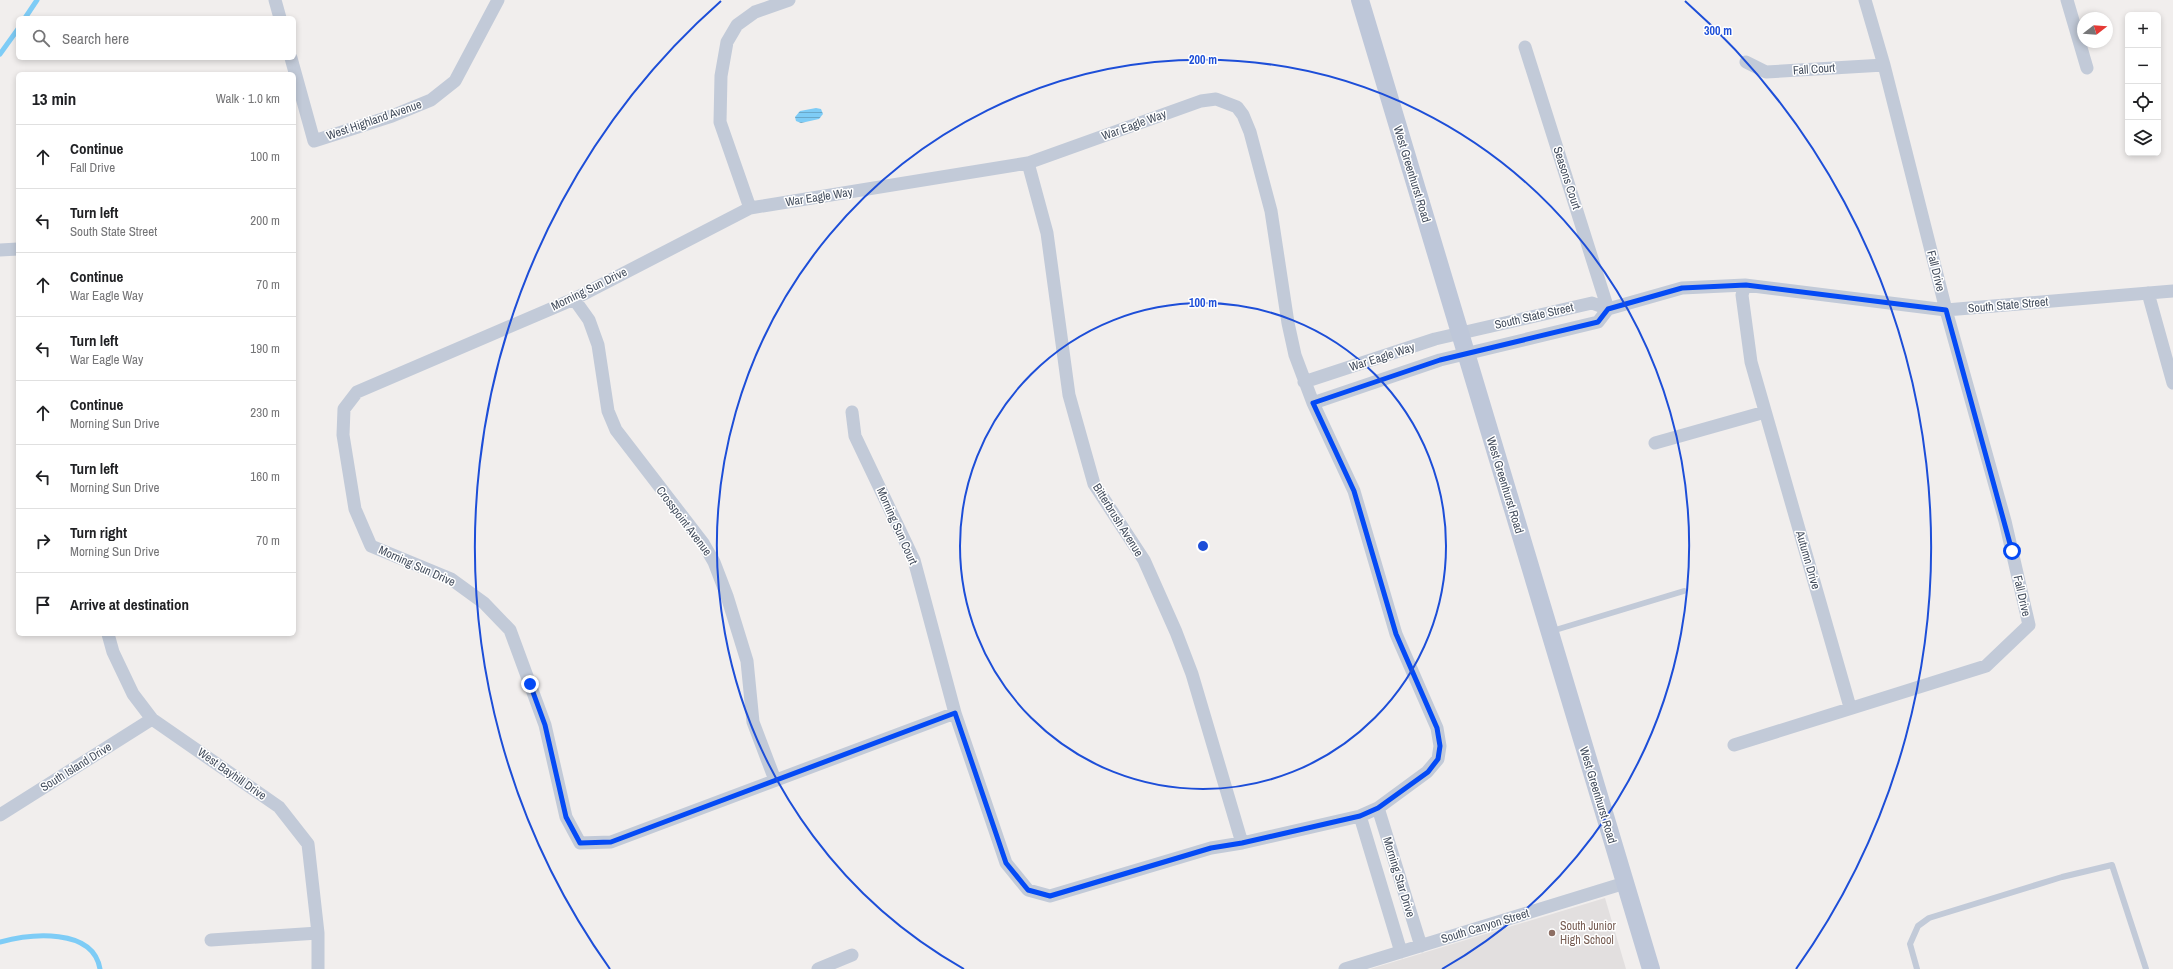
<!DOCTYPE html>
<html lang="en">
<head>
<meta charset="utf-8">
<style>
  :root { --surface:#fff; --page:#f2f2f2; --text:#202124; --muted:#757577; --line:#e0e0e0 }
  body { margin:0; font-family:"Archivo Narrow",sans-serif; background:var(--page); color:var(--text) }
  .controls { position:absolute; right:12px; top:12px; display:grid; overflow:hidden; border-radius:6px; box-shadow:0 2px 6px #0003 }
  .controls button { width:36px; height:36px; display:grid; place-items:center; padding:0; border:0; border-bottom:1px solid var(--line); background:var(--surface); color:var(--text); font:20px sans-serif }
  .compass { position:absolute; left:2077px; top:12px; width:36px; height:36px; border-radius:50%; background:var(--surface); box-shadow:0 2px 6px #0003; rotate:73deg }
  .stop { position:absolute; width:12px; height:12px; margin:-9px; border:3px solid #044af5; border-radius:50%; background:#fff }
  .stop.end { background:#044af5; border-color:#fff; box-shadow:0 1px 4px #0008 }
  .list { margin:0; padding:0; list-style:none }
  h2 { display:flex; justify-content:space-between; align-items:center; height:52px; margin:0; padding:0 16px; font-size:17px }
  h2 small { font-size:13px; font-weight:400; color:var(--muted) }
  .list li { display:grid; grid-template-columns:26px 1fr auto; gap:12px; align-items:center; box-sizing:border-box; height:64px; padding:0 16px; border-top:1px solid var(--line) }
  .list b { display:block; font-size:15px; white-space:nowrap }
  .list p { margin:0; font-size:13px; white-space:nowrap; color:var(--muted) }
  .list em { font-size:13px; font-style:normal; color:var(--muted) }
  .icon { flex:none; width:22px; height:22px; fill:none; stroke:currentColor; stroke-width:2; stroke-linecap:round; stroke-linejoin:round }
  .map { position:relative; flex:none; width:2173px; height:969px; overflow:hidden }
  .search { position:absolute; background:var(--surface); box-shadow:0 2px 6px #0003; left:16px; top:16px; width:280px; height:44px; display:flex; align-items:center; gap:10px; box-sizing:border-box; padding:0 14px; border-radius:6px; color:var(--muted); font-size:15px }
  .panel { position:absolute; background:var(--surface); box-shadow:0 2px 6px #0003; left:16px; top:72px; width:280px; height:564px; border-radius:6px }
  .map>svg:first-child { display:block }
  .education { fill:#e2dfdf }
  .water { fill:url(#water-rules) }
  .lines { fill:none; stroke-linecap:round; stroke-linejoin:round }
  .stream { stroke:#7eccf6; stroke-width:5 }
  .lane { stroke:#c2cad8; stroke-width:6 }
  .street { stroke:#c2cad8; stroke-width:13 }
  .secondary { stroke:#bec7d9; stroke-width:18 }
  .route { stroke:#044af5; stroke-width:5 }
  .ring { fill:none; stroke:#1d4ed8; stroke-width:2 }
  .education-dot { fill:#8d6e63; stroke:#fff; stroke-width:1.5 }
  .labels { text-anchor:middle; dominant-baseline:central; stroke-width:3; stroke-linejoin:round; paint-order:stroke }
  .street-label { font-size:12px; fill:#444e5e; stroke:#fff }
  .education-label { font-size:12px; fill:#785e54; stroke:#fff; text-anchor:start }
  .centre { fill:#1d4ed8; stroke:#fff; stroke-width:2 }
  .ring-label { font-size:12px; text-anchor:middle; font-weight:bold; fill:#1d4ed8; stroke:#fff; stroke-width:3; stroke-linejoin:round; paint-order:stroke }
</style>
</head>
<body>
<div class="map">
<svg width="2173" height="969" viewBox="0 0 2173 969">
  <defs>
    <pattern id="water-rules" width="6" height="5" patternUnits="userSpaceOnUse"><rect width="6" height="5" fill="#7eccf6"/><path d="M0 2.5h6" fill="none" stroke="#69a8ca"/></pattern>
  </defs>
  <rect width="100%" height="100%" fill="#f1eeed"/>
  <!-- education -->
  <path class="education" d="M1605 898 1626 969H1370Z"/>
  <!-- water -->
  <path class="water" d="M816 108 821 109 823 114 819 119 801 123 796 121 795 117 800 111Z"/>
  <g class="lines">
    <!-- stream -->
    <path class="stream" d="M25 18 37 0
      M0 54 18 29
      M0 942C30 934 93 927 100 969"/>
    <!-- lane -->
    <path class="lane" d="M1552 631 1684 591
      M1917 969 1910 944 1918 926 1929 918 2062 877 2112 865 2146 969"/>
    <!-- street -->
    <path class="street" d="M275 0 280 18
      M2067 0 2087 68
      M1525 47 1608 309
      M291 58 314 141 392 116 431 100 455 81 498 0
      M1746 62 1766 72 1884 65
      M1028 163 1047 233 1069 395 1094 484 1144 560 1176 632 1192 674 1242 843
      M750 208 1028 163 1201 101 1216 99 1237 107 1243 115 1250 132 1271 211 1288 323 1295 355 1313 403 1354 491 1396 634 1437 728 1440 746 1438 759 1427 772 1378 808 1360 816 1242 843 1211 848 1050 896 1028 890 1006 863 955 713 611 842 580 843 566 817 545 725 510 630 484 603 451 579 371 546 355 509 343 435 344 409 357 392 574 299 750 208 720 122 721 76 727 42 737 25 755 12 789 0
      M0 250 18 249
      M1745 285 1742 295 1751 362 1850 707
      M2148 293 2173 383
      M574 299 589 320 598 345 608 411 616 430 703 543 714 562 727 596 747 661 753 722 775 780
      M1304 382 1435 339 1592 303 1608 309 1682 288 1745 285 1946 310 2173 291
      M1313 403 1440 360 1598 322 1608 309
      M852 412 855 436 914 560 955 713
      M1655 443 1765 412
      M108 634 113 652 133 694 152 719 279 807 308 844 318 933V969
      M1734 745 1986 666 2029 625 2005 521 1946 310 1884 65 1865 0
      M1378 808 1421 946
      M0 815 152 719
      M1360 816 1401 952
      M211 940 318 933
      M818 969 852 955
      M1345 969 1625 883"/>
    <!-- secondary -->
    <path class="secondary" d="M1360 0 1651 969"/>
  </g>
  <g class="lines">
    <!-- route -->
    <path class="route" d="M530 684 545 725 566 817 580 843 611 842 955 713 1006 863 1028 890 1050 896 1211 848 1242 843 1360 816 1378 808 1428 772 1438 759 1440 746 1437 728 1396 634 1354 491 1313 403 1440 360 1598 322 1608 309 1682 288 1746 285 1946 310 2012 551"/>
  </g>
  <!-- distance rings -->
  <g class="ring">
    <circle cx="1203" cy="546" r="243"/>
    <path d="M964 969A486 486 0 1 1 1442 969"/>
    <path d="M610 969A728 728 0 0 1 721 1M1685 1A728 728 0 0 1 1796 969"/>
  </g>
  <!-- markers -->
  <circle class="education-dot" cx="1552" cy="933" r="4"/>
  <g class="labels">
    <!-- street labels -->
    <g class="street-label">
      <text transform="translate(1814 69) rotate(-4)">Fall Court</text>
      <text transform="translate(374 120) rotate(-19)">West Highland Avenue</text>
      <text transform="translate(1134 125) rotate(-20)">War Eagle Way</text>
      <text transform="translate(1412 174) rotate(73)">West Greenhurst Road</text>
      <text transform="translate(1567 178) rotate(72)">Seasons Court</text>
      <text transform="translate(819 197) rotate(-9)">War Eagle Way</text>
      <text transform="translate(1936 271) rotate(76)">Fall Drive</text>
      <text transform="translate(589 289) rotate(-26)">Morning Sun Drive</text>
      <text transform="translate(2008 305) rotate(-5)">South State Street</text>
      <text transform="translate(1534 316) rotate(-13)">South State Street</text>
      <text transform="translate(1382 357) rotate(-18)">War Eagle Way</text>
      <text transform="translate(1505 485) rotate(73)">West Greenhurst Road</text>
      <text transform="translate(1118 520) rotate(58)">Bitterbrush Avenue</text>
      <text transform="translate(684 521) rotate(53)">Crosspoint Avenue</text>
      <text transform="translate(897 526) rotate(66)">Morning Sun Court</text>
      <text transform="translate(1808 560) rotate(74)">Autumn Drive</text>
      <text transform="translate(417 566) rotate(24)">Morning Sun Drive</text>
      <text transform="translate(2022 596) rotate(77)">Fall Drive</text>
      <text transform="translate(76 767) rotate(-32)">South Island Drive</text>
      <text transform="translate(232 774) rotate(35)">West Bayhill Drive</text>
      <text transform="translate(1598 795) rotate(73)">West Greenhurst Road</text>
      <text transform="translate(1399 877) rotate(73)">Morning Star Drive</text>
      <text transform="translate(1485 926) rotate(-17)">South Canyon Street</text>
    </g>
    <!-- education labels -->
    <g class="education-label">
      <text x="1560" y="926">South Junior<tspan x="1560" dy="14">High School</tspan></text>
    </g>
  </g>
  <circle cx="1203" cy="546" r="6" class="centre"/>
  <g class="ring-label">
    <text x="1718" y="35">300 m</text>
    <text x="1203" y="64">200 m</text>
    <text x="1203" y="307">100 m</text>
  </g>
</svg>
<div class="controls">
<button>+</button>
<button>−</button>
<button><svg class="icon" aria-label="locate" viewBox="0 0 24 24"><circle cx="12" cy="12" r="6"/><path d="M12 2v4M12 18v4M2 12h4M18 12h4"/></svg></button>
<button><svg class="icon" aria-label="layers" viewBox="0 0 24 24"><path d="M12 4l9 5-9 5-9-5zM3 14l9 5 9-5"/></svg></button>
</div>
<svg class="compass" viewBox="-18 -18 36 36"><path d="M0-13l5 13h-10z" fill="#e53935"/><path d="M0 13l5-13h-10z" fill="#757577"/></svg>
<div class="stop" style="left:2012px;top:551px"></div>
<div class="stop end" style="left:530px;top:684px"></div>
<div class="search"><svg class="icon" aria-label="search" viewBox="0 0 24 24"><circle cx="10" cy="10" r="6"/><path d="M15 15l6 6"/></svg>Search here</div>
<section class="panel">
<h2>13 min<small>Walk · 1.0 km</small></h2>
<ul class="list">
<li><svg class="icon" aria-label="ahead" viewBox="0 0 24 24"><path d="M12 20V5M6 11l6-6 6 6"/></svg><div><b>Continue</b><p>Fall Drive</p></div><em>100 m</em></li>
<li><svg class="icon" aria-label="left" viewBox="0 0 24 24"><path d="M17 20v-9H6M10 6l-5 5 5 5"/></svg><div><b>Turn left</b><p>South State Street</p></div><em>200 m</em></li>
<li><svg class="icon" aria-label="ahead" viewBox="0 0 24 24"><path d="M12 20V5M6 11l6-6 6 6"/></svg><div><b>Continue</b><p>War Eagle Way</p></div><em>70 m</em></li>
<li><svg class="icon" aria-label="left" viewBox="0 0 24 24"><path d="M17 20v-9H6M10 6l-5 5 5 5"/></svg><div><b>Turn left</b><p>War Eagle Way</p></div><em>190 m</em></li>
<li><svg class="icon" aria-label="ahead" viewBox="0 0 24 24"><path d="M12 20V5M6 11l6-6 6 6"/></svg><div><b>Continue</b><p>Morning Sun Drive</p></div><em>230 m</em></li>
<li><svg class="icon" aria-label="left" viewBox="0 0 24 24"><path d="M17 20v-9H6M10 6l-5 5 5 5"/></svg><div><b>Turn left</b><p>Morning Sun Drive</p></div><em>160 m</em></li>
<li><svg class="icon" aria-label="right" viewBox="0 0 24 24"><path d="M7 20v-9h11M14 6l5 5-5 5"/></svg><div><b>Turn right</b><p>Morning Sun Drive</p></div><em>70 m</em></li>
<li><svg class="icon" aria-label="arrive" viewBox="0 0 24 24"><path d="M6 21V4h12l-3 4 3 4H6"/></svg><div><b>Arrive at destination</b></div></li>
</ul>
</section>
</div>
</body>
</html>
